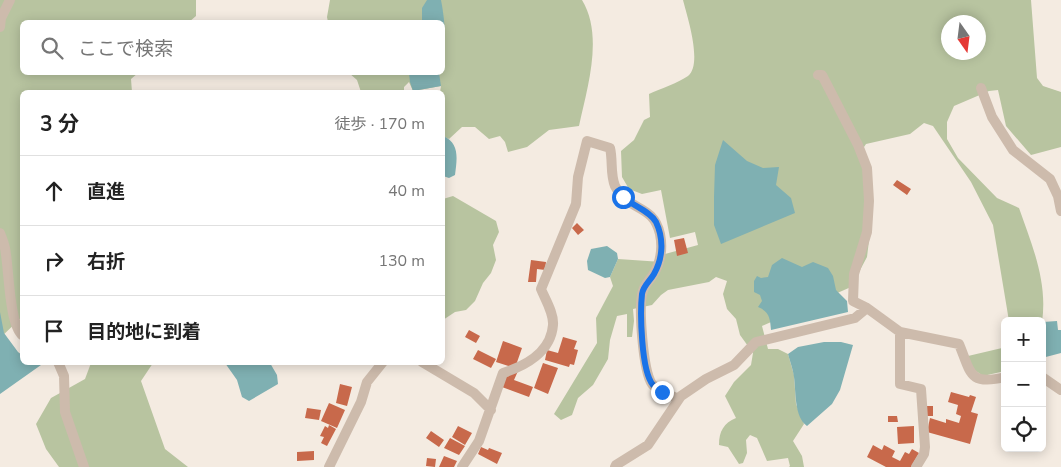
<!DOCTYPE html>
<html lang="ja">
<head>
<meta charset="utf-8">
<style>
  :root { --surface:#fff; --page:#f2f2f2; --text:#222; --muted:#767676; --line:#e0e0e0 }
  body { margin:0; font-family:"Nunito Sans","Noto Sans JP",sans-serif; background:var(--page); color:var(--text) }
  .controls { position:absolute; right:15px; bottom:15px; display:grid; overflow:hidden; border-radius:8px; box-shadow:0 2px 12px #0003 }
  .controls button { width:45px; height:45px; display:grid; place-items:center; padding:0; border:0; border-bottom:1px solid var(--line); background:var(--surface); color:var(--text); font:25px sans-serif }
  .compass { position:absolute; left:941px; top:15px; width:45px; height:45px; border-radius:50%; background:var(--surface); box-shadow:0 2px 12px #0003; rotate:166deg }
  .stop { position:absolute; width:15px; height:15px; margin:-11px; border:4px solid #1a73e8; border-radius:50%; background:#fff }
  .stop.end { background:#1a73e8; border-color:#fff; box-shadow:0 1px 5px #0008 }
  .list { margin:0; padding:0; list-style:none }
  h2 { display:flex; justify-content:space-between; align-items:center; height:65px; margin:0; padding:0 20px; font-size:21px }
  h2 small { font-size:16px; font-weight:400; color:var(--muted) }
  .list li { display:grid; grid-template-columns:32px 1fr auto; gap:15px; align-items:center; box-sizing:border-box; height:70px; padding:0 20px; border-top:1px solid var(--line) }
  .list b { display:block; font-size:19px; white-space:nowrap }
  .list em { font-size:16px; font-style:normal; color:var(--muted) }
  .icon { flex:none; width:28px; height:28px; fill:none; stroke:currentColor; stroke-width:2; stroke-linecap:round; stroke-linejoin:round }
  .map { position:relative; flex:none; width:1061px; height:467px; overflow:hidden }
  .search { position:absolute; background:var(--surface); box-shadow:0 2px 12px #0003; left:20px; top:20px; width:425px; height:55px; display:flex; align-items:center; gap:12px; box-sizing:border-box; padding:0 18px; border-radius:8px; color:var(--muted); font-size:19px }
  .panel { position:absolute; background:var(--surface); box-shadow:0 2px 12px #0003; left:20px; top:90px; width:425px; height:275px; border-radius:8px }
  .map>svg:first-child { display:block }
  .green { fill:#b8c4a0; fill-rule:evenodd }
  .water { fill:#7fb0b2 }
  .building { fill:#c8694b }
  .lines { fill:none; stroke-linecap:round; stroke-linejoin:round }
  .street { stroke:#cdbbac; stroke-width:10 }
  .route { stroke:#1a73e8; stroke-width:6 }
</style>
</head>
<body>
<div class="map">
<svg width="1061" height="467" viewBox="0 0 1061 467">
  <rect width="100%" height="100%" fill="#f4ebe1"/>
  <!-- green -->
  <path class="green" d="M0 0H196V16L189 22H22V72L138 73 131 79 132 92H22V317L0 338Z
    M330 0H582C604 36 587 88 579 126L549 130 527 147 508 152 505 142 500 136 489 139 475 127H462L449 139 443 136 442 92H440L441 86 413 91 409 82 404 87V92H361L357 80 349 73 442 72V22H328L327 17Z
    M683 0H1031L1037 78 1043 86 1061 92V147L1031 155 1006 126 998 90 989 91 954 106 947 122V139L958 158 997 198 1019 208C1032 245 1048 282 1042 322V321H1009L993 225 971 182 933 126 924 123 910 134 866 144 862 150 873 208 867 257 851 287 762 326 768 349H778L788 354 794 375 796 404 804 424 793 441 802 456 804 467H789L790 466 788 458 767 461 757 438 750 435 746 440 747 453 743 463 739 464 728 447 719 445C719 431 724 423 736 418L725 396 734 382 751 365 753 353 740 335 736 319 727 309 723 294 727 281 716 277 709 282 668 290 661 295 652 305 633 309 634 321 632 337H627V314L617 316 610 340 608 359 593 385 578 398 572 415 561 420 554 414 597 343 596 318 613 286 610 277 618 259 662 262 665 254 698 245 695 232 670 238 661 190 642 194 629 189 622 177 621 151 634 140 644 120 650 117 649 94C660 89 678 83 688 76 703 64 687 16 683 0ZM948 22H978V52H948Z
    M453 196 496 221 499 232 493 245 496 260 491 273 483 283 475 301 466 310 455 312 443 320V199Z
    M1005 346V371L983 376 973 369 968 356 1002 348Z
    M91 363H153L141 381 165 449 188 467H59L46 449 36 424 51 398 85 379Z"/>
  <!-- water -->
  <path class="water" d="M427 0H441C443 10 447 35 443 44L442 22H422V8Z
    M409 73H439L441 86 413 91 410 82Z
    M443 136C460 143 457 159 455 175L449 178 443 176Z
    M723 140 747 161 763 168 779 167 776 185 791 198 795 213 721 244 714 225V197L715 165Z
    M607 246 617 253 618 259 610 277 605 278 588 270 587 261 591 249Z
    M782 258 802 267 813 262 828 268 833 276 836 290 847 301 848 312 771 330C770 319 770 312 758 307L762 301 760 295 754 292V281L757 276 761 278 768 277 772 265Z
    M0 312 4 333 18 352 22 355V362L37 363 41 365 0 394Z
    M1057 321 1058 330H1061V353L1042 358 1043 322Z
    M824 342H841L853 345 840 390 832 404 807 426C794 417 796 391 794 377 793 369 790 362 788 354L798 347Z
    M225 363H270L277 375 278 384 249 401 242 397 237 380Z"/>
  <!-- building -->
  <path class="building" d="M897 180 911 189 907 195 893 185Z
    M577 223 584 230 578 235 572 228Z
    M684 238 688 253 677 256 674 240Z
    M531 260 546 262 545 270 537 269 536 282H528Z
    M469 330 480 336 476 343 465 337Z
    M563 337 577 341 574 349 578 350 574 365 570 364 569 367 545 360 547 350 558 353Z
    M503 341 522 348 515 368 496 362Z
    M478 350 496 359 491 368 473 359Z
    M543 363 558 368 548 394 534 388Z
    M518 371 514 380 533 387 529 397 502 387 508 373Z
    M340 384 352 387 347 406 336 403Z
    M951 392 969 397 970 395 976 397 971 412 978 414 970 444 927 432 930 418 946 423V419L959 423 961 416 956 414 958 405 948 402Z
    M329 403 345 410 337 428 321 421Z
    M925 406H933V416H925Z
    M307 408 321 410 319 420 305 418Z
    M888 416H897L898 422H888Z
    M329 425 336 429 327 446 321 443 324 437 320 436 325 426 328 428Z
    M458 426 472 433 465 445 452 437Z
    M914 426V443L898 444 897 427Z
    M431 431 444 440 439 447 426 438Z
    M450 438 465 446 459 455 444 448Z
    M873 445 882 450 884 445 895 451 892 457 900 461 905 452 909 454 912 449 919 453 911 467H886L867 457Z
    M481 447 488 450 489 448 502 453 497 464 478 454Z
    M314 451V460L297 461V452Z
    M444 456 457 461 454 467H439Z
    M427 458 436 459 435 467 426 466Z"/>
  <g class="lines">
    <!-- street -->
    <path class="street" d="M0 27 1 18 10 0
      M818 75H822L858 145 867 168 869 201 867 232 854 274 853 301 867 308
      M981 88 992 117 1013 150 1050 179 1058 196 1061 211
      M0 233C2 238 4 243 5 248 9 268 9 323 22 335
      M900 332V384L921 389 925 447 924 454 916 467
      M58 362 64 376 65 412 84 467
      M422 362 474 393 491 410
      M1042 377 1061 390
      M329 467 361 402 367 382 383 362
      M462 467 479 441 503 373C525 366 551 352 553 325 554 313 545 299 541 289L576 204 578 177 587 141 610 148C613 160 610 174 615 186 628 212 653 203 660 234 663 249 661 262 653 275 650 280 645 284 643 291 638 305 643 371 652 384 658 392 671 395 679 399
      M615 467 616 465 648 445 681 396 706 379 734 365 756 342 855 318 867 308 900 332 959 344C971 373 969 386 1005 377"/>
  </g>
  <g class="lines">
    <!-- route -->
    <path class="route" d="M623 197C633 206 650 211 656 222 664 239 663 258 654 274 650 281 643 286 642 294 640 312 641 371 653 385 655 387 660 390 662 392"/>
  </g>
</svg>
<div class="controls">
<button>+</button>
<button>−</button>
<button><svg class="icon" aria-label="locate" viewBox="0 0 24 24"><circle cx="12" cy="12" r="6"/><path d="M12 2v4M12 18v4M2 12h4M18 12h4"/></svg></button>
</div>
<svg class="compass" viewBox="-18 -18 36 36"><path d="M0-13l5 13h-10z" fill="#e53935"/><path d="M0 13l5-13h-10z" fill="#767676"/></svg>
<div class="stop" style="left:623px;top:197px"></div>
<div class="stop end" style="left:662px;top:392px"></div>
<div class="search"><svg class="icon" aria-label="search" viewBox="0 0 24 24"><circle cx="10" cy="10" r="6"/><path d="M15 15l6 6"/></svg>ここで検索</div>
<section class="panel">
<h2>3 分<small>徒歩 · 170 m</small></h2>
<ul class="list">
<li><svg class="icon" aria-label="ahead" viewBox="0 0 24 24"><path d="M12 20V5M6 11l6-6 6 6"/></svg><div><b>直進</b></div><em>40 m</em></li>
<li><svg class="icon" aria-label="right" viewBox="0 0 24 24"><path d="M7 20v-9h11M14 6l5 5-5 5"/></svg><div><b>右折</b></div><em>130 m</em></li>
<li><svg class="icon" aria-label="arrive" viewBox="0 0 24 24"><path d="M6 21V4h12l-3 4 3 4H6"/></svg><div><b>目的地に到着</b></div></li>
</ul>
</section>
</div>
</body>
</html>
